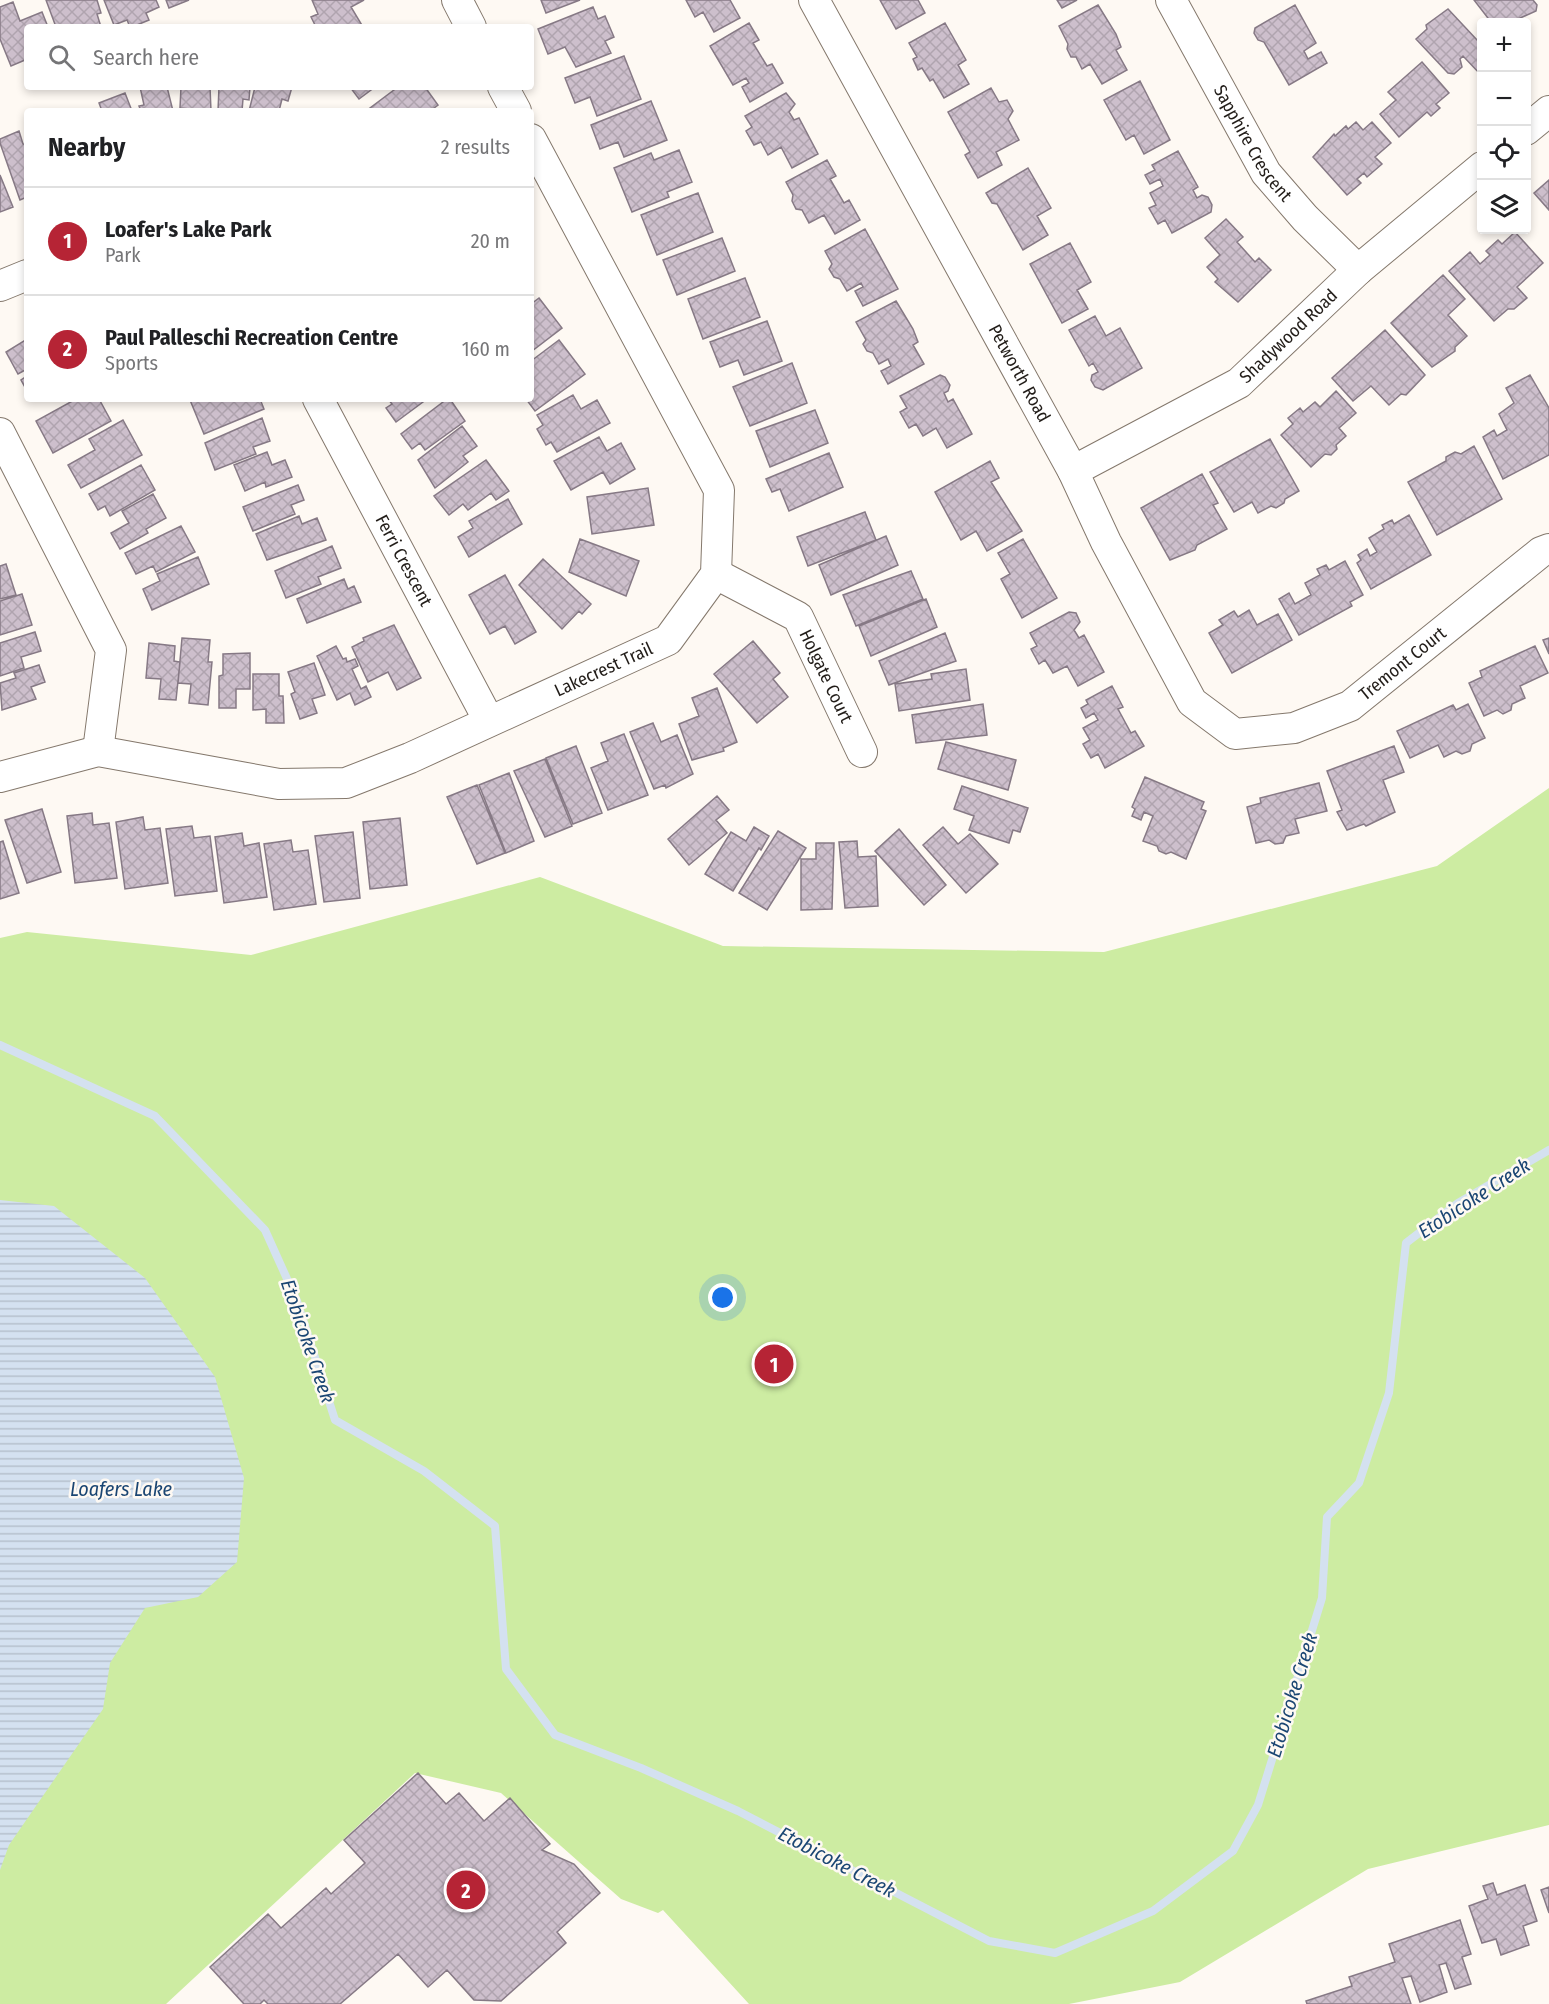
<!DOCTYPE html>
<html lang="en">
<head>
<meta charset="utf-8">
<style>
  :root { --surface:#fff; --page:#f6f6f6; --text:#202124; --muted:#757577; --line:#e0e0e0; --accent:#b62435 }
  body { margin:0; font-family:"Fira Sans Condensed",sans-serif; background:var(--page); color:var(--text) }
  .controls { position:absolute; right:18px; top:18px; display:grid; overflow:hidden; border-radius:6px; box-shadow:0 3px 9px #0003 }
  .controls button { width:54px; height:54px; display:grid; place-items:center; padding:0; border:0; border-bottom:2px solid var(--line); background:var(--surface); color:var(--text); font:30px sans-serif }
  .you { position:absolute; left:723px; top:1298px; width:21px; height:21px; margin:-15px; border:4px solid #fff; border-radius:50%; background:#1a73e8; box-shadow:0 0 0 9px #1a73e833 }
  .badge { display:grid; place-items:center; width:39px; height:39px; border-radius:50%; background:var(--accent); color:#fff; font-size:20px; font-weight:700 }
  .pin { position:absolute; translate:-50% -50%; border:3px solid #fff; box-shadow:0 2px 6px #0006 }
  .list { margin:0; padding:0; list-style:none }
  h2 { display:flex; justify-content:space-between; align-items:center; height:78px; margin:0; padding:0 24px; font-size:26px }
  h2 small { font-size:20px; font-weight:400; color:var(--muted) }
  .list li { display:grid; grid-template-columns:39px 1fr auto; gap:18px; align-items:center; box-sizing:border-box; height:108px; padding:0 24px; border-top:2px solid var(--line) }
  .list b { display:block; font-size:22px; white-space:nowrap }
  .list p { margin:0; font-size:20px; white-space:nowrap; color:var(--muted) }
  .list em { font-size:20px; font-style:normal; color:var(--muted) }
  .icon { flex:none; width:33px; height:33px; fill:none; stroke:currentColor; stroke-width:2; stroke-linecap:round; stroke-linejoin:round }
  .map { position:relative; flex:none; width:1549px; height:2004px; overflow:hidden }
  .search { position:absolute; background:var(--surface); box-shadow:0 3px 9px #0003; left:24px; top:24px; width:510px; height:66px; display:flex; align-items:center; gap:15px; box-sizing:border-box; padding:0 21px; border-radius:6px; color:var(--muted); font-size:22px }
  .panel { position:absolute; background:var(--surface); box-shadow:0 3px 9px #0003; left:24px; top:108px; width:510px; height:294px; border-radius:6px }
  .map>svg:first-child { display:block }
  .green { fill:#cdeca2 }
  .water { fill:url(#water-rules) }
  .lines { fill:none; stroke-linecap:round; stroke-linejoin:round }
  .stream { stroke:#d4e1f0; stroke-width:8 }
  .building { fill:url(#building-cross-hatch); stroke:#867985; stroke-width:1.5 }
  .minor-casing { stroke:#84786c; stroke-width:32 }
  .minor { stroke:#fff; stroke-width:30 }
  .labels { text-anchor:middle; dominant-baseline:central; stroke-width:5; stroke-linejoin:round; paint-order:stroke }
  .street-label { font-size:18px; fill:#221d19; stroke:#fef9f3 }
  .water-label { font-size:20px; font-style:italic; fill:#1b4673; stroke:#fef9f3 }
</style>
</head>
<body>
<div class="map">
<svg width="1549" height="2004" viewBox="0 0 1549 2004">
  <defs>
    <pattern id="water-rules" width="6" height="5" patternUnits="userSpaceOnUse" patternTransform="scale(1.5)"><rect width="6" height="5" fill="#d4e1f0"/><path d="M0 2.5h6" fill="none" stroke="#b6c1cd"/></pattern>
    <pattern id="building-cross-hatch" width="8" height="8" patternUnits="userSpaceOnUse" patternTransform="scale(1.5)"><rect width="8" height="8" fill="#cdbfcc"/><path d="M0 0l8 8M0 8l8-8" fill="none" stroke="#b0a4af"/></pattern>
  </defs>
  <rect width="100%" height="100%" fill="#fef9f3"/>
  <!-- green -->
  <path class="green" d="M1549 788V1825L1368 1869 1180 1982 1069 2004H749L663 1910 658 1913 621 1899 501 1793 415 1773 166 2004H0V938L27 932 251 955 540 877 723 946 1104 952 1437 866Z"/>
  <!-- water -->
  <path class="water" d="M0 1200 54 1206 145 1278 215 1377 244 1478 237 1562 198 1597 145 1608 110 1663 103 1709 9 1845 0 1870Z"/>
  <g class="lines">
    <!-- stream -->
    <path class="stream" d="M0 1045 155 1116 265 1230 297 1301 335 1420 424 1471 495 1526 506 1669 555 1735 641 1768 738 1811 989 1941 1055 1953 1153 1911 1233 1851 1258 1805 1322 1598 1327 1517 1359 1483 1389 1393 1406 1243 1458 1203 1549 1150"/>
  </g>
  <!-- building -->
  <path class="building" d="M46 0H97L101 13 97 14 101 27H56Z
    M104 0H156L159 7 146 13 149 20 132 27H130L127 20 114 25Z
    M166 0H189L169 8Z
    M364 0 351 7 363 27H316L311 17 318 14 312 0Z
    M541 0H580L546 13Z
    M686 0H730L740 18 714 32 703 12 695 17Z
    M880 0H918L925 13 896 29Z
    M1057 0H1077L1062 8Z
    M1474 0H1533L1537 5 1536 11 1518 19 1521 22H1491Z
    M13 2 20 21 42 12 48 27H27V63L25 60 11 66 0 39V7Z
    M1098 5 1116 34 1121 47 1116 50 1127 70 1102 84 1090 64 1082 69 1076 57H1071L1067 49 1068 44 1059 26Z
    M1295 5 1316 43 1304 51 1308 59 1321 52 1327 63 1289 85 1264 42 1258 40 1254 33 1255 28Z
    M593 7 598 19 605 16 614 37 605 41 611 53 576 67 565 47 548 54 538 29Z
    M1448 9 1478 41 1482 38 1481 75 1463 56 1460 59 1462 67 1454 74 1448 73 1416 39 1427 29 1426 25Z
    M749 23 759 40 753 43 767 66 772 64 783 83 750 102 742 87 749 83 746 78 733 85 710 46Z
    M945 23 966 60 958 65 969 84 944 98 933 79 930 81 922 68 918 70 913 59 917 57 909 43Z
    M624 56 641 99 597 116 590 97 575 103 565 78Z
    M1422 62 1449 93 1436 104 1440 108 1431 116 1427 112 1399 137 1380 114 1396 100 1388 92Z
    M1140 81 1170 140 1144 154 1134 135 1126 140 1104 100Z
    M140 87H167L173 111H141L139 106 144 105Z
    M181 87H210L211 111 180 108Z
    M219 87H250L249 100 243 99 242 111H218Z
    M255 87H292L288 101 282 99 279 111H249Z
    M350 87H375L359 99Z
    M398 87H425L438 105 430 111H366Z
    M991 88 999 102 1007 100 1013 111 1008 119 1019 140 996 152 1002 165 978 178 965 155 970 152 948 112Z
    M125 93 132 111H102L99 103Z
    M786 93 795 104 789 112 794 120 799 118 818 154 792 168 781 147 768 155 761 142 754 145 746 131 752 127 745 116Z
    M651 101 667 140 624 157 618 142 600 149 591 125Z
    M1356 122 1363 130 1372 122 1391 143 1375 157 1382 164 1367 177 1364 173 1357 179 1361 183 1347 195 1313 157 1334 134 1335 136 1346 126 1348 129Z
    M19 131 23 144 27 145V197L20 200 0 143V139Z
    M679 150 692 182 667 192 669 197 632 212 614 168 651 153 654 160Z
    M1178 151 1198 187 1193 190 1197 198 1202 195 1208 197 1212 205 1211 212 1172 233 1165 220 1158 224 1149 208 1156 205 1150 193 1163 186 1160 179 1150 184 1145 175 1155 170 1152 165Z
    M827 160 836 176 830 179 844 203 849 200 860 220 835 234 824 215 809 223 802 210 796 209 792 201 793 195 786 182Z
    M1028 168 1051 208 1037 216 1048 235 1023 250 997 204 992 203 986 193Z
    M0 175 13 207 0 212Z
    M1549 180V210L1534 193Z
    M698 193 713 232 657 255 641 215Z
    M1226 219 1243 237 1237 242 1255 262 1259 258 1271 270 1238 302 1215 282 1218 279 1207 267 1220 255 1205 238Z
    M865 229 898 289 863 306 855 291 863 287 861 283 847 291 840 279 834 277 829 269 832 264 825 251Z
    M1515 232 1543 263 1517 287 1527 298 1514 309H1508L1494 321 1449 271 1470 252 1480 264 1490 255 1486 251 1498 240 1502 244Z
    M722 238 735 271 677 295 663 260Z
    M1070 243 1091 282 1077 290 1088 309 1062 323 1030 264Z
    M1443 275 1465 299 1448 315 1467 336 1455 347V351L1432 367 1391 323Z
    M745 278 760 317 703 339 688 299Z
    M539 298 562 328 532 351 531 304Z
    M896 301 913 329 918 342 913 345 924 364 888 384 881 371 891 366 888 359 879 364 873 353 867 351 863 344 866 340 856 322Z
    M1095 316 1106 336 1120 328 1142 368 1103 390 1095 387 1091 380 1092 375 1098 372 1093 363 1089 366 1069 330Z
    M767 321 782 361 744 375 738 360 720 367 710 342Z
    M1385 330 1425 375 1406 395 1401 394 1389 405 1371 386 1353 401 1332 378Z
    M27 339V369L18 374 6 352Z
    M559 340 585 374 535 411 526 399H531V361Z
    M792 363 807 403 750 426 733 387Z
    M940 375 945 377 950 385 948 391 944 393 948 402 953 399 972 434 947 448 936 428 923 436 916 424 909 428 900 412 907 408 900 396Z
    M1530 375 1549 408V455L1503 479 1483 437 1494 430 1497 436 1507 430 1499 414 1514 403 1506 388Z
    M27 376V391L21 380Z
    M1336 391 1356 413 1339 428 1346 436 1336 445 1337 449 1331 455 1325 454 1311 467 1281 435 1293 424 1288 418 1300 408 1303 412 1315 402 1320 407Z
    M573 395 581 409 597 400 610 423 557 452 551 442 546 445 537 429 543 425 537 415Z
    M76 399H99L111 421 53 453 36 421Z
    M260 399 264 409 204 434 190 400Z
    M388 399H427L396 422 386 408 392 404Z
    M447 399H450L465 421 425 450 420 443 412 449 401 434Z
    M815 410 828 443 770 467 756 431Z
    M262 418 270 441 253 447 256 454 215 470 205 443Z
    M123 420 142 455 81 488 68 465 95 450 89 439Z
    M462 426 477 446 463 456 468 462 435 488 418 460Z
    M599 437 607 451 621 443 635 469 610 484 603 472 571 490 554 461Z
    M1270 439 1299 491 1285 499 1284 503 1276 508 1271 506 1258 513 1252 502 1234 512 1210 472Z
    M1474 446 1502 499 1437 535 1408 482 1446 461V457L1455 452 1461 454Z
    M267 452 272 465 285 460 292 477 266 487 265 482 245 491 234 465Z
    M829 453 843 487 789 511 780 489 772 492 766 479Z
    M486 460 509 491 496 500 491 493 468 510 463 504 449 515 434 496Z
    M990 461 999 478 991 482 1022 531 987 551 976 531 961 540 935 492Z
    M141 465 155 490 110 516 105 506 98 510 89 494Z
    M1202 474 1218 503 1213 505 1227 529 1197 545 1195 550 1170 560 1141 508Z
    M298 485 304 500 291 505 295 514 253 531 243 507Z
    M648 488 654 525 592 534 587 497Z
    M153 494 166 518 146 529 148 533 120 549 111 533 129 523 122 511Z
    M508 499 522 524 469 557 458 537 473 528 469 521Z
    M865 512 876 540 808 566 797 537Z
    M1409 515 1431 555 1371 589 1357 563 1361 560 1358 555 1367 549 1370 556 1377 552 1369 538 1384 529 1382 525 1392 520 1394 524Z
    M299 516 302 524 317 518 326 540 267 560 256 534Z
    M181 526 195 552 156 572 153 566 136 574 125 553Z
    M886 536 898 565 831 595 819 565Z
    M580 539 639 561 626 596 569 572Z
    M1023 539 1057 598 1022 618 1001 579 1010 574 998 553Z
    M332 546 341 568 318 577 321 584 286 598 275 571Z
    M198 557 209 584 152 610 143 589 160 581 157 574Z
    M543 559 591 604 582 614 579 611 562 629 519 585Z
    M1345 561 1363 595 1350 602 1352 606 1299 635 1279 599 1289 593 1295 604 1311 595 1305 583 1320 575 1317 569 1326 565 1329 570Z
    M6 564 16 595 0 599V566Z
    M911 571 923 599 856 626 843 595Z
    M505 575 536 632 515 644 505 626 490 634 469 595Z
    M344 579 348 589 354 586 361 602 307 623 297 599Z
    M22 594 32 625 0 635V601Z
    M926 599 937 627 871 656 859 626Z
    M1249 610 1257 625 1278 614 1292 640 1232 673 1209 633 1223 625 1219 620 1234 611 1238 617Z
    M1069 612 1076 613 1080 622 1074 630 1079 638 1084 635 1104 672 1078 686 1067 666 1053 673 1045 660 1039 664 1031 649 1037 646 1030 633Z
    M394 625 421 678 397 690 388 672 368 682 352 647 364 641 363 638Z
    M35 632 41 651 21 657 24 668 0 676V643Z
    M945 633 956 661 889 685 879 661Z
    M182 638 210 640 208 662H212L208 705 189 703 191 684 178 683Z
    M1549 638V654L1543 640Z
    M753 641 780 673 773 679 788 697 757 723 714 674Z
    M149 643 175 646 174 661 180 662 176 700 159 699 161 679 146 678Z
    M336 646 343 659 346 658 347 662 355 659 358 666 352 669 361 689 366 686 371 697 355 705 350 693 337 700 317 656Z
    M1535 646 1548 673 1520 686 1525 698 1512 704 1511 710 1503 714 1497 710 1484 716 1469 683 1482 677 1480 671Z
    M250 653V689H236V708H219V676L223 675V654Z
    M314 663 325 695 312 699 317 713 300 719 291 694 295 692 288 672Z
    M39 665 45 682 31 687 36 699 2 710 0 683 16 678 14 673Z
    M966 669 970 700 899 711 895 684 932 679 931 674Z
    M253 674H279V696H283L284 723H266V709L253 710Z
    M1112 686 1123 707 1118 709 1131 733 1135 731 1144 746 1105 768 1098 754 1091 758 1083 744 1090 740 1083 728 1098 720 1094 713 1086 718 1081 708 1088 704 1086 700Z
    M717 688 737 742 723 748 724 751 692 760 679 724 699 716 692 698Z
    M983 704 987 735 916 743 912 715Z
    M1468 704 1485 738 1472 744 1470 751 1462 754 1456 751 1444 757 1438 745 1410 758 1397 731 1453 705 1456 710Z
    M653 723 661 742 677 735 693 774 666 788 665 785 654 789 630 732Z
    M624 734 648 795 608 810 591 768 608 761 601 743Z
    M946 742 1016 760 1008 790 938 769Z
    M576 746 602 813 573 824 546 758Z
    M1394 746 1404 772 1383 780 1395 812 1366 826 1364 824 1347 830 1337 812 1342 810 1327 771Z
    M545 759 572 826 545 837 514 771Z
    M509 773 534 841 506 853 479 785Z
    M1145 777 1204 802 1201 809 1206 811 1186 859 1171 852 1166 854 1159 851 1157 846 1143 841 1153 816 1144 812 1141 820 1132 816 1135 809 1132 807Z
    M1319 783 1327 811 1295 819 1299 833 1286 836 1283 843 1275 844 1269 840 1256 843 1247 807 1261 803 1260 798Z
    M477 785 505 853 477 864 447 797Z
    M962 786 1028 808 1020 832 1013 830 1009 843 969 830 974 816 954 809Z
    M717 796 729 810 716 820 727 833 689 865 668 839Z
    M42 809 61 872 27 883 5 820Z
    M92 813 93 825 109 823 117 878 75 883 67 816Z
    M143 817 145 830 160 828 168 883 125 889 116 822Z
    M400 818 407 885 370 889 363 822Z
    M192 826 194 838 210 836 217 891 175 896 166 829Z
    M754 827 769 836 761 850 759 848 733 891 705 874 731 832 746 841Z
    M943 827 958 844 970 834 998 864 966 893 923 845Z
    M899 829 946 885 924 905 875 851Z
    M778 831 806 848 767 910 739 893Z
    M353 832 360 898 324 902 315 836Z
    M242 833 244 846 259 843 267 897 224 903 215 837Z
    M291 840 293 852 308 850 316 904 274 910 264 844Z
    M3 841 19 893 0 899V842Z
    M857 841 858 857 876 856 878 906 845 908 839 842Z
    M816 843H834L832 909 801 910V859H816Z
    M418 1773 446 1804 459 1793 484 1821 510 1798 550 1844 542 1850 574 1864 600 1893 557 1932 566 1943 501 2001 474 2000 447 1970 428 1987 398 1954 340 2004H268L264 2000 260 2004H244L210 1967 268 1914 281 1928 326 1888 331 1894 365 1863 344 1840Z
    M1493 1883 1497 1895 1525 1885 1537 1921 1523 1926 1529 1945 1501 1955 1496 1939 1482 1943 1469 1906 1488 1899 1483 1886Z
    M1549 1887V1913L1541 1890Z
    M1460 1920 1471 1954 1462 1957 1471 1984 1455 1989 1446 1963 1439 1965 1447 1992 1420 2002 1411 1976 1402 1978 1411 2004H1307L1306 2001 1352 1986 1349 1977 1395 1962 1389 1944Z"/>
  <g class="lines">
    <!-- minor casing -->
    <g class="minor-casing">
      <g id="minor">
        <path d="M457 0 471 27"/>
        <path id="s1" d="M814 0 1073 471 1106 542 1192 702 1235 734 1294 728 1350 706 1541 552 1549 549"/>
        <path id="s2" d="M1171 0 1266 173 1305 218 1358 270"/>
        <path d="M503 87 516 111"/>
        <path d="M1526 130 1549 111"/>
        <path d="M0 286 27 275"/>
        <path id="s3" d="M318 399 489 721"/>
        <path d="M0 433 111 650 98 751"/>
        <path id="s4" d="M1073 471 1239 383 1358 270 1482 167"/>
        <path id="s5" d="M716 574 798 617 862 752"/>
        <path id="s6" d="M0 777 98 751 279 784 346 783 410 758 668 640 716 574 719 490 531 139"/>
      </g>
    </g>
    <!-- minor -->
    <use href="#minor" class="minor"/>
  </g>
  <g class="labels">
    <!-- street labels -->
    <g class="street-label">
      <text stroke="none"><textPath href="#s2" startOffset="165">Sapphire Crescent</textPath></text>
      <text stroke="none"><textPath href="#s4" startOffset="256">Shadywood Road</textPath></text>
      <text stroke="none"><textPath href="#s1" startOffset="426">Petworth Road</textPath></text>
      <text stroke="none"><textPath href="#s3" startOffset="183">Ferri Crescent</textPath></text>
      <text stroke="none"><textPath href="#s1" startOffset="1038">Tremont Court</textPath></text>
      <text stroke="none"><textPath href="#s6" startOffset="634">Lakecrest Trail</textPath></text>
      <text stroke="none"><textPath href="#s5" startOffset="158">Holgate Court</textPath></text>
    </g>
    <!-- water labels -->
    <g class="water-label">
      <text transform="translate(1474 1198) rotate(-33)">Etobicoke Creek</text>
      <text transform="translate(308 1341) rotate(71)">Etobicoke Creek</text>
      <text x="121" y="1489">Loafers Lake</text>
      <text transform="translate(1292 1695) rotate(-73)">Etobicoke Creek</text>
      <text transform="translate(837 1862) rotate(28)">Etobicoke Creek</text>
    </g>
  </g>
</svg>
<div class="controls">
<button>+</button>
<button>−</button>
<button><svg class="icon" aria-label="locate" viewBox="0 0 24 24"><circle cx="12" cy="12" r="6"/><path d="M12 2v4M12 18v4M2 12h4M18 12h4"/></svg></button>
<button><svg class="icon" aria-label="layers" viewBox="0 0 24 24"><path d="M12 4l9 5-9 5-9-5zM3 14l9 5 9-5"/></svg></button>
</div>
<div class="you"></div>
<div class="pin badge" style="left:774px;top:1364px">1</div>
<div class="pin badge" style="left:466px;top:1890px">2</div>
<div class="search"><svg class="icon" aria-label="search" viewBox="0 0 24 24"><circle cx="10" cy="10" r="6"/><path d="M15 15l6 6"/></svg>Search here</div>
<section class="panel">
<h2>Nearby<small>2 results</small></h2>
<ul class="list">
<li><span class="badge">1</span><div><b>Loafer's Lake Park</b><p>Park</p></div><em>20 m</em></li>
<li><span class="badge">2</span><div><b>Paul Palleschi Recreation Centre</b><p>Sports</p></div><em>160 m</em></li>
</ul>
</section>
</div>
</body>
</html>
